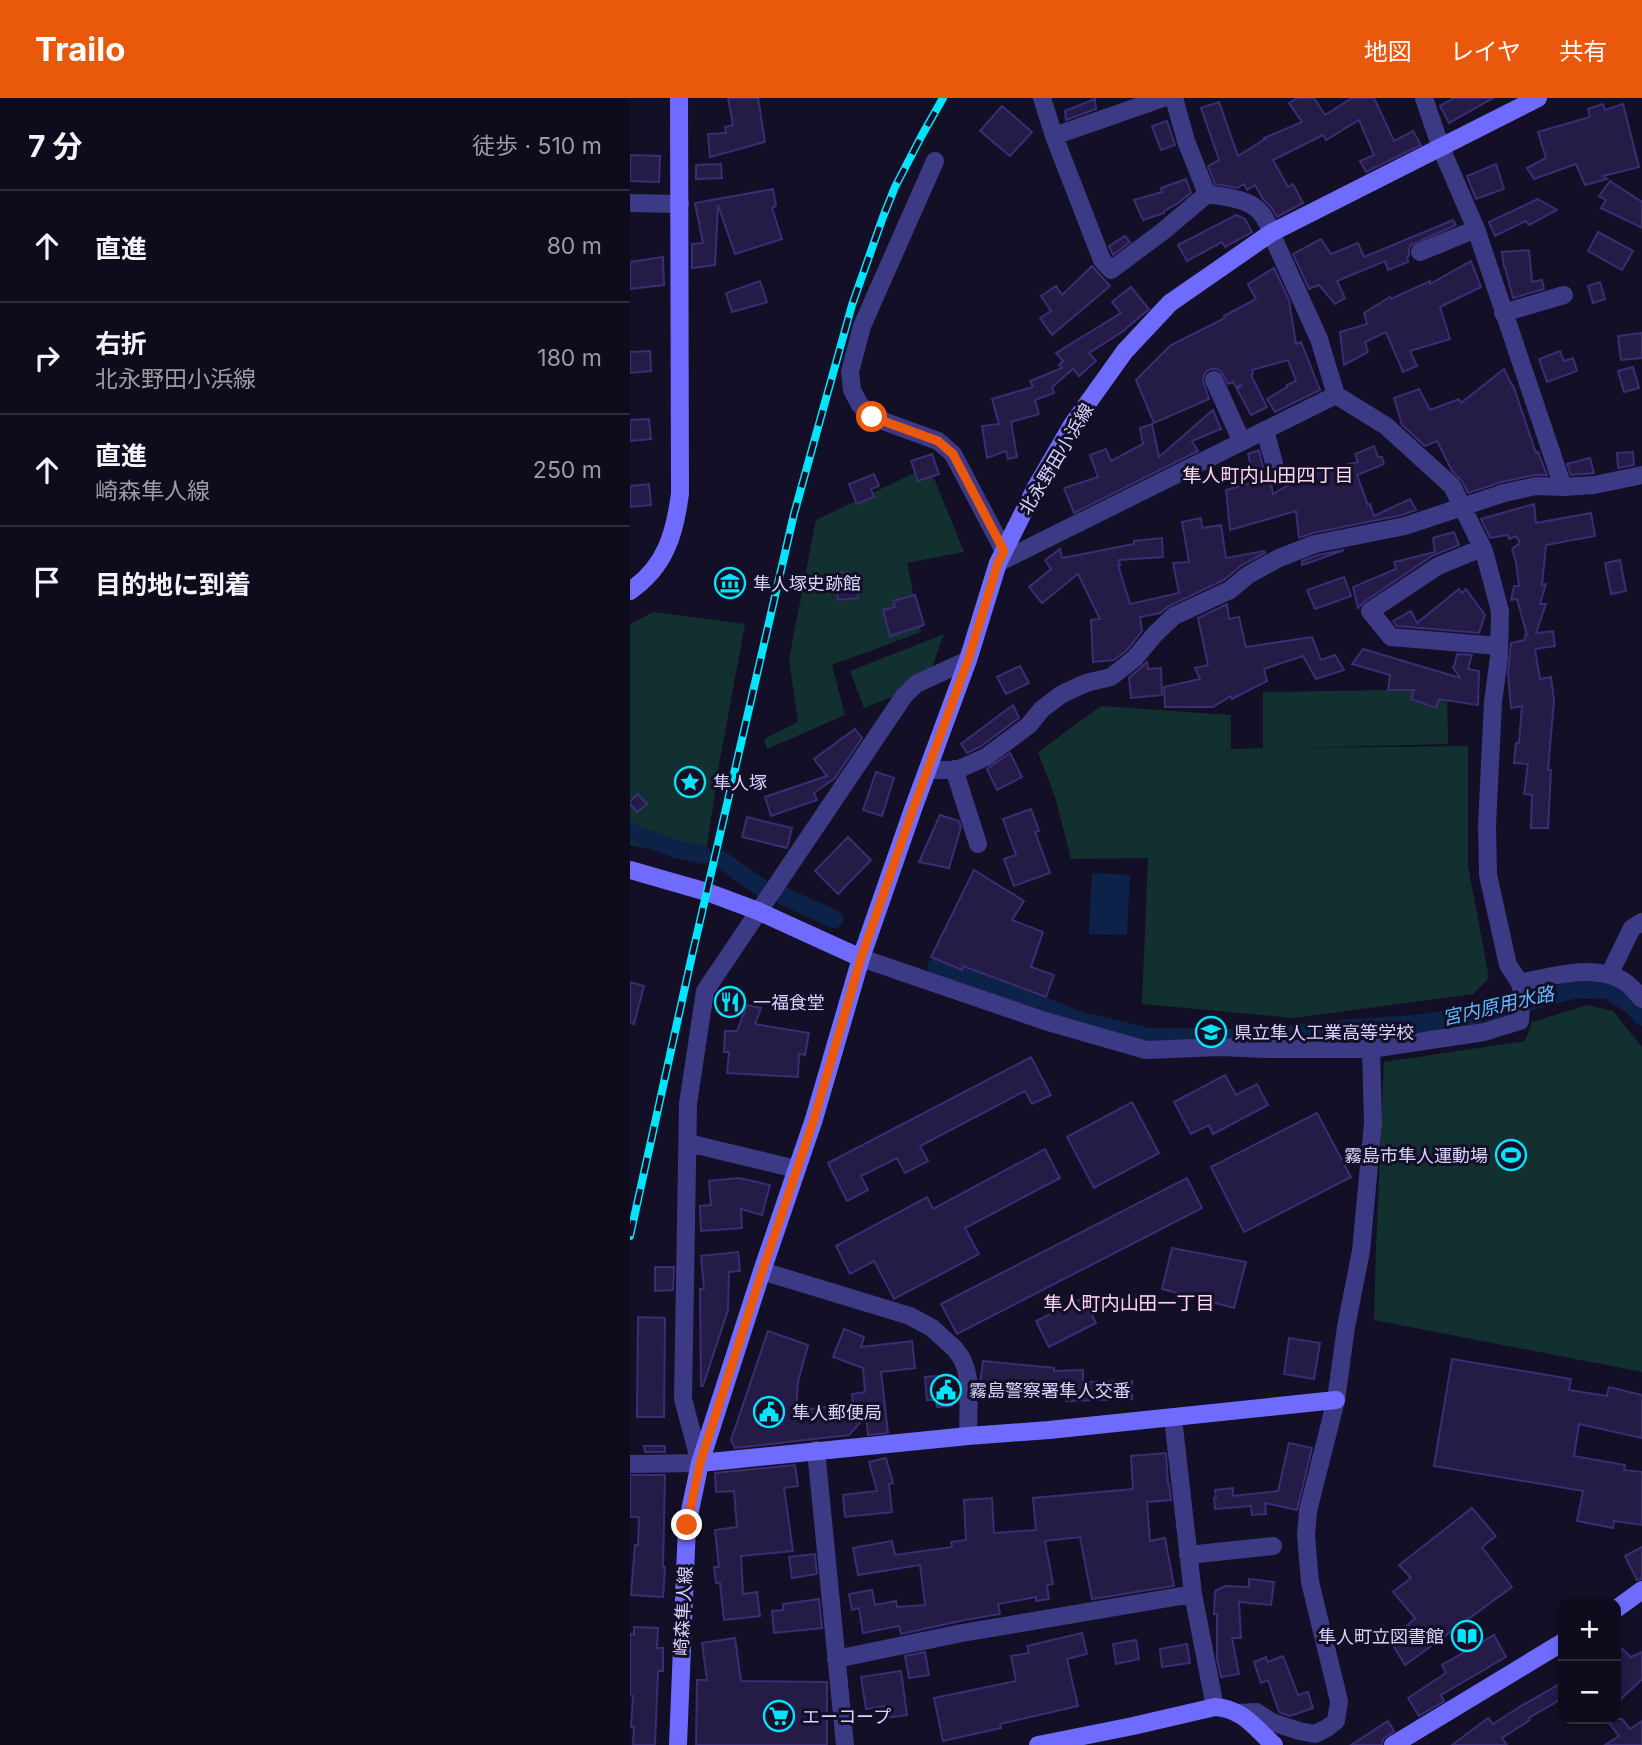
<!DOCTYPE html>
<html lang="ja">
<head>
<meta charset="utf-8">
<style>
  :root { --surface:#0e0b1c; --page:#1c1929; --text:#f1f3f6; --muted:#9b9ba3; --line:#2e2b3b; --accent:#ea580c }
  body { margin:0; font-family:Inter,"Noto Sans JP",sans-serif; background:var(--page); color:var(--text) }
  .controls { position:absolute; right:21px; bottom:21px; display:grid; overflow:hidden; border-radius:14px; box-shadow:0 4px 10px #0003 }
  .controls button { width:63px; height:63px; display:grid; place-items:center; padding:0; border:0; border-bottom:2px solid var(--line); background:var(--surface); color:var(--text); font:35px sans-serif }
  .stop { position:absolute; width:21px; height:21px; margin:-16px; border:5px solid #ea580c; border-radius:50%; background:#fff }
  .stop.end { background:#ea580c; border-color:#fff; box-shadow:0 2px 7px #0008 }
  .list { margin:0; padding:0; list-style:none }
  h2 { display:flex; justify-content:space-between; align-items:center; height:91px; margin:0; padding:0 28px; font-size:30px }
  h2 small { font-size:23px; font-weight:400; color:var(--muted) }
  .list li { display:grid; grid-template-columns:46px 1fr auto; gap:21px; align-items:center; box-sizing:border-box; height:112px; padding:0 28px; border-top:2px solid var(--line) }
  .list b { display:block; font-size:26px; white-space:nowrap }
  .list p { margin:0; font-size:23px; white-space:nowrap; color:var(--muted) }
  .list em { font-size:23px; font-style:normal; color:var(--muted) }
  .icon { flex:none; width:38px; height:38px; fill:none; stroke:currentColor; stroke-width:2; stroke-linecap:round; stroke-linejoin:round }
  .map { position:relative; flex:none; width:1012px; height:1647px; overflow:hidden }
  header { display:flex; align-items:center; gap:42px; box-sizing:border-box; height:98px; padding:0 35px; background:var(--accent); color:#fff }
  header strong { font-size:33px }
  nav { display:flex; gap:38px; margin-inline-start:auto; font-size:24px }
  main { display:flex }
  aside { flex:1; background:var(--surface) }
  .map>svg:first-child { display:block }
  .green { fill:#12302f }
  .water { fill:#0c2248 }
  .lines { fill:none; stroke-linecap:round; stroke-linejoin:round }
  .canal { stroke:#0c2248; stroke-width:18 }
  .building { fill:#241b47; stroke:#3b2d73; stroke-width:2 }
  .street { stroke:#3d3a85; stroke-width:18 }
  .secondary { stroke:#6f6bff; stroke-width:18 }
  .rail-casing { stroke:#00e5ff; stroke-width:8 }
  .rail { stroke:#130f26; stroke-width:5; stroke-dasharray:16; stroke-linecap:butt }
  .route { stroke:#ea580c; stroke-width:9 }
  .labels { text-anchor:middle; dominant-baseline:central; stroke-width:6; stroke-linejoin:round; paint-order:stroke }
  .street-label { font-size:18px; fill:#d9d4ff; stroke:#130f26 }
  .poi-label { font-size:18px; fill:#d9d4ff; stroke:#130f26; text-anchor:start }
  .neighbourhood-label { font-size:19px; fill:#ffd6f0; stroke:#130f26 }
  .water-label { font-size:19px; font-style:italic; fill:#62b6ff; stroke:#130f26 }
</style>
</head>
<body>
<header>
<strong>Trailo</strong>
<nav><a>地図</a><a>レイヤ</a><a>共有</a></nav>
</header>
<main>
<aside>
<h2>7 分<small>徒歩 · 510 m</small></h2>
<ul class="list">
<li><svg class="icon" aria-label="ahead" viewBox="0 0 24 24"><path d="M12 20V5M6 11l6-6 6 6"/></svg><div><b>直進</b></div><em>80 m</em></li>
<li><svg class="icon" aria-label="right" viewBox="0 0 24 24"><path d="M7 20v-9h11M14 6l5 5-5 5"/></svg><div><b>右折</b><p>北永野田小浜線</p></div><em>180 m</em></li>
<li><svg class="icon" aria-label="ahead" viewBox="0 0 24 24"><path d="M12 20V5M6 11l6-6 6 6"/></svg><div><b>直進</b><p>崎森隼人線</p></div><em>250 m</em></li>
<li><svg class="icon" aria-label="arrive" viewBox="0 0 24 24"><path d="M6 21V4h12l-3 4 3 4H6"/></svg><div><b>目的地に到着</b></div></li>
</ul>
</aside>
<div class="map">
<svg width="1012" height="1647" viewBox="0 0 1012 1647">
  <rect width="100%" height="100%" fill="#130f26"/>
  <!-- green -->
  <path class="green" d="M299 368 334 454 277 465 291 534 202 567 215 617 137 651 134 641 168 624 159 561 186 422Z
    M23 514 115 526 90 661 75 761 0 747V526Z
    M314 536 296 586 234 610 220 573Z
    M817 591 818 646 664 650 838 648V768L859 880 843 896 664 920 512 906 518 760 441 761 426 702 408 654 471 608 601 617V651L633 650V594Z
    M958 907 983 913 1012 949V1274L744 1222 746 1151 754 964 895 943 902 924Z"/>
  <!-- water -->
  <path class="water" d="M462 775 500 777 497 837 459 836Z"/>
  <g class="lines">
    <!-- canal -->
    <path class="canal" d="M0 734 46 751 73 757
      M92 762 132 790
      M155 799 204 821
      M306 869 372 892 452 923 519 939 623 940 720 930 786 926 843 917 899 904 946 891 977 892 1002 907 1012 919"/>
  </g>
  <!-- building -->
  <path class="building" d="M98 0H128L135 44 80 59 78 36 96 35 95 29 103 27Z
    M667 0H684L695 17 722 0H744L764 43 783 33 791 47 736 74 730 63 744 57 729 22 696 42 693 37 643 62 658 89 663 86 673 105 647 119 641 109 633 101 625 87 617 92 614 86 607 90 585 86 578 68 589 62 571 10 589 4 608 58 635 41 634 40 672 24 659 5Z
    M824 0H863L819 25 810 8Z
    M465 1 466 11 436 22 435 13Z
    M973 6 975 12 993 6 1009 69 973 78 977 81 955 87 946 66 904 81 897 70 916 60 908 34 960 19 958 11Z
    M372 8 402 34 380 58 350 33Z
    M537 23 545 47 531 52 522 28Z
    M0 57 30 58 29 84 0 83Z
    M91 66 92 80 66 81V67Z
    M866 66 874 91 846 101 837 78Z
    M556 81 561 95 547 106 534 113V115L513 122 504 102 532 94 531 90Z
    M980 83 1012 104V130L971 110 976 102 969 98Z
    M143 91 146 108 142 110 152 141 105 156 88 107 85 167 62 170V146L73 145 65 105Z
    M908 101 927 112 899 127 896 123 865 138 859 124Z
    M606 117 615 121 622 134 595 149 592 144 557 163 548 147Z
    M823 122 826 127 781 147 779 152V158L777 159 778 164 758 172 755 163 707 183 715 200 705 206 689 187 679 191 663 156 691 141 701 156 728 145 734 159Z
    M968 134 1003 153 992 172 958 153Z
    M495 138 500 144 483 157 479 148Z
    M899 152 902 184 912 182 914 191 883 200 875 169H874L872 154Z
    M33 159 34 187 0 191V164Z
    M841 163 851 189 810 209 820 241 780 253 787 268 773 274 756 234 735 244 738 254 714 267 710 234 737 226 734 215 760 199 761 201 800 183V186Z
    M462 168 480 188 422 237 410 220 421 213 411 198 426 188 432 197Z
    M644 170 659 202 666 246 671 244 690 292 645 314 637 301 657 289V287L666 283 658 262 622 272 623 276 621 277 637 309 621 317 607 291 612 287 606 289 603 284 598 286 591 273 586 271H580L575 275 573 282 579 301 524 325 506 282 541 247 595 220 594 218 626 201 618 186Z
    M130 183 137 204 102 214 96 195Z
    M970 184 975 201 963 205 958 188Z
    M501 189 519 211 492 234 459 255 466 263 449 278 443 271 422 289 424 295 405 302 409 316 381 324 387 359 378 361 376 353 357 360 352 328 369 326 362 301 403 289 400 283 432 270 429 267 433 263 426 255 491 215 482 204Z
    M1012 235V260L991 262 988 238Z
    M20 253 21 273 0 275V254Z
    M930 253 934 263 943 260 947 273 917 284 909 261Z
    M1003 269 1009 290 994 294 988 273Z
    M874 271 882 287H883L906 355 908 354 917 377H904L872 384 838 395 832 383 822 373 807 343 795 348 772 327 764 300 789 291 800 312 829 301 831 305Z
    M583 312 591 331 562 343 568 353 444 415 434 390 468 379 460 357 476 351 481 363 513 346 510 330 522 326 529 359Z
    M19 321 21 341 0 343V322Z
    M744 348 748 359H752L754 366 727 377 738 407 740 406 744 418 780 401 786 412 772 417 683 435 669 440 666 413 600 432 596 392 625 384 618 356 629 352 633 369 639 375 643 396 677 376 728 364 725 356Z
    M1003 354 1004 367 988 370 987 355Z
    M302 356 309 376 288 383 281 363Z
    M960 360 964 375 941 377 937 366Z
    M244 376 249 388 241 391 244 399 227 406 219 386Z
    M19 386 21 407 0 409V388Z
    M904 406 906 425 961 415 965 438 916 447 912 487 916 486 910 506H916L906 535 923 533 925 548 905 551 910 581 921 579 924 602 918 672H921L918 730H901L902 697 894 696 898 666 884 665 886 645H889L892 608 881 610 878 575 881 545 895 542V537H897L887 501 881 502 884 488H889L886 464 882 451 890 445 886 438 879 441 878 437 860 440 851 421Z
    M571 420 572 430 591 427 596 460 634 453 635 455 612 467 594 482 539 508 530 515 510 519 512 533 497 552 484 562 463 564 461 522 470 521 448 476 412 505 399 489 421 471 415 462 430 451 432 460 504 446V443L532 440 533 459 489 462 490 467H488L500 506 549 495 543 465 559 464 552 424Z
    M824 434 829 447 802 458 734 504 728 510 723 489 766 471 764 464 805 454 803 440Z
    M714 452 684 463 672 467V463L688 457Z
    M990 462 996 493 981 496 975 465Z
    M219 474V481L226 480 228 500 208 502 205 475Z
    M714 479 721 498 685 511 677 492Z
    M829 491 832 495 836 491 855 517 849 535 767 528 763 523 781 513 787 525Z
    M285 497 294 527 260 538 253 512 265 509 263 503Z
    M597 506 599 521 609 519 616 549 682 539 691 562 705 557 714 572 686 581 673 558 634 571 637 583 602 601 601 598 583 609H535L534 589 570 581 565 570 578 567 568 520Z
    M733 551 830 580 823 569H824L827 556 842 557 838 571 849 573 848 607 809 601 806 610 781 601 784 592H758L760 577 722 566Z
    M517 564 518 571 531 570 532 597 501 600 499 580Z
    M390 568 399 585 376 596 367 579Z
    M383 607 389 620 350 649 337 655 331 646Z
    M225 631 232 640 205 680 184 695 187 702 141 718 135 699 197 678 184 661Z
    M380 655 392 679 367 692 357 671Z
    M246 674 264 680 252 718 233 712Z
    M8 696 17 706 7 714 0 706V703Z
    M401 711 409 733 405 734 420 775 384 788 374 761 386 757 373 721Z
    M310 717 329 723 331 729 319 770 289 764Z
    M117 719 162 730 157 750 112 739Z
    M218 739 241 762 208 796 185 773Z
    M344 772 394 803 382 822 413 834 401 869 424 877 416 899 333 868 332 872 301 859Z
    M0 884 14 888 4 926 0 925Z
    M117 907 131 910 125 926 179 935 175 957 169 956 168 979 97 975 99 954H94L95 933H107Z
    M401 959 421 997 402 1006 395 993 290 1048 298 1063 275 1075 267 1060 231 1078 238 1092 217 1103 198 1065Z
    M595 977 606 997 627 986 638 1007 583 1036 579 1027 561 1036 544 1004Z
    M502 1004 529 1055 464 1090 437 1039Z
    M687 1015 721 1079 614 1134 581 1069Z
    M415 1051 430 1080 335 1130 349 1156 264 1201 244 1163 220 1176 206 1148 297 1099 303 1111Z
    M109 1080 140 1087 132 1117 111 1111 112 1130 71 1133 70 1108 81 1107 79 1083Z
    M557 1080 572 1110 327 1236 311 1206Z
    M542 1150 616 1164 604 1210 532 1191Z
    M108 1154 110 1173 99 1174 98 1212 73 1288H71L70 1191H74L71 1158Z
    M25 1169H44L43 1192 25 1193Z
    M453 1200 466 1225 419 1249 406 1223Z
    M8 1219 35 1220 34 1319H7Z
    M214 1231 234 1239 231 1249 282 1243 285 1270 251 1274 258 1335 238 1337 236 1318 219 1337 105 1350 101 1342 138 1233 178 1247 168 1284 166 1313 223 1305 222 1296 235 1294 233 1270 203 1259Z
    M659 1240 690 1245 684 1281 654 1276Z
    M822 1261 941 1281 939 1292 977 1298 979 1289 1012 1297V1340L949 1326 944 1358 995 1367 994 1372 1012 1374V1427L984 1423 983 1430 947 1423 953 1393 804 1368Z
    M353 1263 424 1270V1273L453 1272V1284L502 1283V1301L436 1303V1295L350 1286Z
    M320 1277V1280H324V1284H327V1298L321 1299 322 1308 307 1309 306 1302H297L295 1279Z
    M659 1345 682 1350 667 1412 635 1405 636 1416 622 1417 621 1408 585 1411 584 1400H586L585 1392 603 1390V1398L648 1393Z
    M14 1348H35V1354H15Z
    M536 1355 538 1386H539L541 1402 517 1404 520 1443 535 1440 544 1488 462 1501 450 1439 415 1443 423 1486 417 1487 419 1501 406 1503V1499L368 1506 370 1516 335 1522 271 1536 269 1528 233 1535 229 1510 222 1512 219 1496 242 1492 245 1507 266 1503 267 1509 295 1507 290 1467 228 1477 223 1450 262 1443 265 1457 322 1449 321 1444 336 1442 334 1402 362 1400 364 1435 406 1432 403 1400 503 1391 501 1358Z
    M256 1360 263 1385 259 1386 262 1414 215 1419 213 1397 247 1393 239 1364Z
    M165 1367 168 1388 154 1390 163 1453 111 1458 113 1496 127 1494 130 1518 94 1522 90 1485H86L84 1469H89L85 1432 107 1429 104 1393 86 1394 85 1375Z
    M0 1377H35L33 1468 35 1469 33 1499 1 1497 5 1447H8L9 1419H0Z
    M842 1410 866 1438 852 1449 882 1489 775 1567 761 1544 785 1520 763 1494 781 1480 769 1467Z
    M1012 1449V1481L1007 1482 995 1458Z
    M185 1456 187 1476 162 1480 159 1459Z
    M619 1481 644 1484 641 1507 609 1504 611 1540H602L609 1576 591 1579 587 1561V1516H584L585 1493 595 1488 619 1489Z
    M189 1501 192 1530 144 1535 142 1513 153 1512V1506Z
    M4 1529 28 1530 27 1550H33V1573H28L25 1647H3L4 1629H1L3 1598 0 1597V1536L4 1537Z
    M452 1535 457 1556 437 1561 448 1608 370 1626 371 1630 313 1643 304 1600 386 1583 381 1558 399 1555 397 1548Z
    M864 1537 876 1559 811 1597 814 1603 789 1618 778 1600 816 1575 812 1567Z
    M105 1540 111 1583 197 1584V1647H66L67 1582H77L72 1545Z
    M506 1542 509 1561 486 1566 483 1546Z
    M986 1545 1001 1559 1012 1554V1581L986 1606Z
    M557 1546 560 1565 532 1569 530 1551Z
    M295 1554 299 1577 279 1580 275 1558Z
    M653 1558 668 1597 678 1594 683 1610 660 1618 649 1614 638 1582 631 1585 624 1564 636 1559 638 1564Z
    M271 1573 277 1617 256 1620 254 1608 236 1611 231 1579Z
    M933 1584V1600L899 1620 900 1622 872 1640 877 1647H822L858 1620 863 1626 891 1608Z
    M976 1621H992L1000 1631 1012 1623V1647H975L989 1638Z
    M758 1623 764 1633 753 1641 752 1647H721Z"/>
  <g class="lines">
    <!-- street -->
    <path class="street" d="M412 0 424 38
      M533 0 424 38 472 162 481 172 532 134 577 96
      M794 0 811 50 846 131 933 389
      M305 63 232 228 220 274 222 292 230 307 242 319 308 343 323 356 374 453
      M0 105 50 106
      M790 154 846 131
      M873 215 934 197
      M584 282 612 344
      M635 332 644 365
      M852 450 808 468 740 513 761 539 869 548
      M368 465 706 297
      M324 671 348 746
      M298 672H327L356 659 399 627 412 611 432 596 456 585 481 579 505 560 525 536 544 518 600 492 618 477 649 460 685 446 775 428 874 395 906 388 933 389 964 387 1012 377
      M231 860 415 923 516 952 590 949 635 951H741L854 934 890 923 892 894 890 885 878 867 858 777 857 728 863 604 869 559 870 513 854 453 822 388 756 328 706 297 689 241 641 135C632 101 607 101 577 96L556 43 544 0
      M979 877 1002 830 1012 824
      M890 885C922 878 962 866 992 882 1000 886 1006 895 1012 901
      M58 1045 166 1071
      M132 1173 280 1218 302 1230 325 1251 332 1261 336 1271 339 1286 338 1338
      M543 1320 563 1496 585 1609
      M186 1352 215 1647
      M0 1366 70 1365 53 1301 58 1006 75 893 274 598 286 586 338 562
      M558 1457 643 1448
      M206 1561 332 1535 563 1496
      M609 1615 626 1614 642 1624 669 1633 685 1636 697 1630 706 1623 709 1603 680 1484 676 1437 678 1413 706 1302 716 1229 731 1153 743 1025 741 951"/>
    <!-- secondary -->
    <path class="secondary" d="M0 493C35 469 45 436 50 395L49 0
      M0 772 77 794 128 813 231 860
      M70 1365 338 1338 419 1332 706 1302
      M986 1511 1012 1492
      M48 1647 57 1427 70 1365 132 1173 184 1021 231 860 283 711 338 562 368 465 406 389 442 327 495 253 540 205 641 135 908 0
      M408 1647 503 1628 585 1609C613 1611 624 1629 644 1647
      M763 1647 933 1544"/>
    <!-- rail casing -->
    <g class="rail-casing">
      <path id="rail" d="M0 1138 61 862 164 416 222 207 253 119 265 89 292 37 313 0"/>
    </g>
    <!-- rail -->
    <use href="#rail" class="rail"/>
  </g>
  <g class="lines">
    <!-- route -->
    <path class="route" d="M57 1427 70 1365 132 1174 184 1021 231 860 283 711 338 562 368 465 374 453 323 356 308 343 242 319"/>
  </g>
  <!-- icons -->
  <defs>
    <g id="museum-ring" transform="scale(1.575)"><circle r="9.5" fill="#130f26" stroke="#00e5ff" stroke-width="1.5"/><path d="M0-6L6-3V-2H-6V-3ZM-5-1h2V3h-2ZM-1-1h2V3h-2ZM3-1h2V3H3ZM-6 4H6V6H-6Z" fill="#00e5ff"/></g>
    <g id="sight-ring" transform="scale(1.575)"><circle r="9.5" fill="#130f26" stroke="#00e5ff" stroke-width="1.5"/><path d="M0-6L1.8-2.2L6-1.7L2.9 1.2L3.7 5.4L0 3.3L-3.7 5.4L-2.9 1.2L-6-1.7L-1.8-2.2Z" fill="#00e5ff"/></g>
    <g id="restaurant-ring" transform="scale(1.575)"><circle r="9.5" fill="#130f26" stroke="#00e5ff" stroke-width="1.5"/><path d="M-5-6h1v4h1v-4h1v4h1v-4h1v5L-1.5 .5V6h-2V.5L-5-1ZM5-6V6H3V1.5H1.5Q1.5-4 5-6Z" fill="#00e5ff"/></g>
    <g id="school-ring" transform="scale(1.575)"><circle r="9.5" fill="#130f26" stroke="#00e5ff" stroke-width="1.5"/><path d="M0-5L7-2L0 1L-7-2ZM-4 1L0 2.5L4 1V4Q0 6-4 4Z" fill="#00e5ff"/></g>
    <g id="stadium-ring" transform="scale(1.575)"><circle r="9.5" fill="#130f26" stroke="#00e5ff" stroke-width="1.5"/><path d="M0-5a6.5 5 0 1 0 0 10a6.5 5 0 1 0 0-10ZM-3.5-1.8h7v3.6h-7Z" fill="#00e5ff"/></g>
    <g id="civic-ring" transform="scale(1.575)"><circle r="9.5" fill="#130f26" stroke="#00e5ff" stroke-width="1.5"/><path d="M-.6-6.5H3V-4.5H.6V-3L4-1V1h2V6H-6V1h2V-1L-.6-3ZM-1.2 2.5V6h2.4V2.5Z" fill="#00e5ff"/></g>
    <g id="library-ring" transform="scale(1.575)"><circle r="9.5" fill="#130f26" stroke="#00e5ff" stroke-width="1.5"/><path d="M-6-4Q-3-5.5-.7-3.5V5Q-3 3-6 4ZM6-4Q3-5.5 .7-3.5V5Q3 3 6 4Z" fill="#00e5ff"/></g>
    <g id="supermarket-ring" transform="scale(1.575)"><circle r="9.5" fill="#130f26" stroke="#00e5ff" stroke-width="1.5"/><path d="M-6-5.5h2.5l.6 2H6L4.5 2H-2.5L-4.4-4H-6ZM-1.5 3.2a1.3 1.3 0 1 0 .1 0ZM3 3.2a1.3 1.3 0 1 0 .1 0Z" fill="#00e5ff"/></g>
  </defs>
  <g fill-rule="evenodd">
    <use href="#museum-ring" x="100" y="485"/>
    <use href="#sight-ring" x="60" y="684"/>
    <use href="#restaurant-ring" x="100" y="904"/>
    <use href="#school-ring" x="581" y="934"/>
    <use href="#stadium-ring" x="881" y="1057"/>
    <use href="#civic-ring" x="316" y="1292"/>
    <use href="#civic-ring" x="139" y="1314"/>
    <use href="#library-ring" x="837" y="1538"/>
    <use href="#supermarket-ring" x="149" y="1618"/>
  </g>
  <g class="labels">
    <!-- street labels -->
    <g class="street-label">
      <text transform="translate(426 361) rotate(-59)">北永野田小浜線</text>
      <text transform="translate(53 1513) rotate(-87)">崎森隼人線</text>
    </g>
    <!-- poi labels -->
    <g class="poi-label">
      <text x="123" y="485">隼人塚史跡館</text>
      <text x="83" y="684">隼人塚</text>
      <text x="123" y="904">一福食堂</text>
      <text x="604" y="934">県立隼人工業高等学校</text>
      <text x="858" y="1057" text-anchor="end">霧島市隼人運動場</text>
      <text x="339" y="1292">霧島警察署隼人交番</text>
      <text x="162" y="1314">隼人郵便局</text>
      <text x="814" y="1538" text-anchor="end">隼人町立図書館</text>
      <text x="172" y="1618">エーコープ</text>
    </g>
    <!-- neighbourhood labels -->
    <g class="neighbourhood-label">
      <text x="638" y="377">隼人町内山田四丁目</text>
      <text x="499" y="1205">隼人町内山田一丁目</text>
    </g>
    <!-- water labels -->
    <g class="water-label">
      <text transform="translate(868 908) rotate(-13)">宮内原用水路</text>
    </g>
  </g>
</svg>
<div class="controls">
<button>+</button>
<button>−</button>
</div>
<div class="stop" style="left:242px;top:319px"></div>
<div class="stop end" style="left:57px;top:1427px"></div>
</div>
</main>
</body>
</html>
